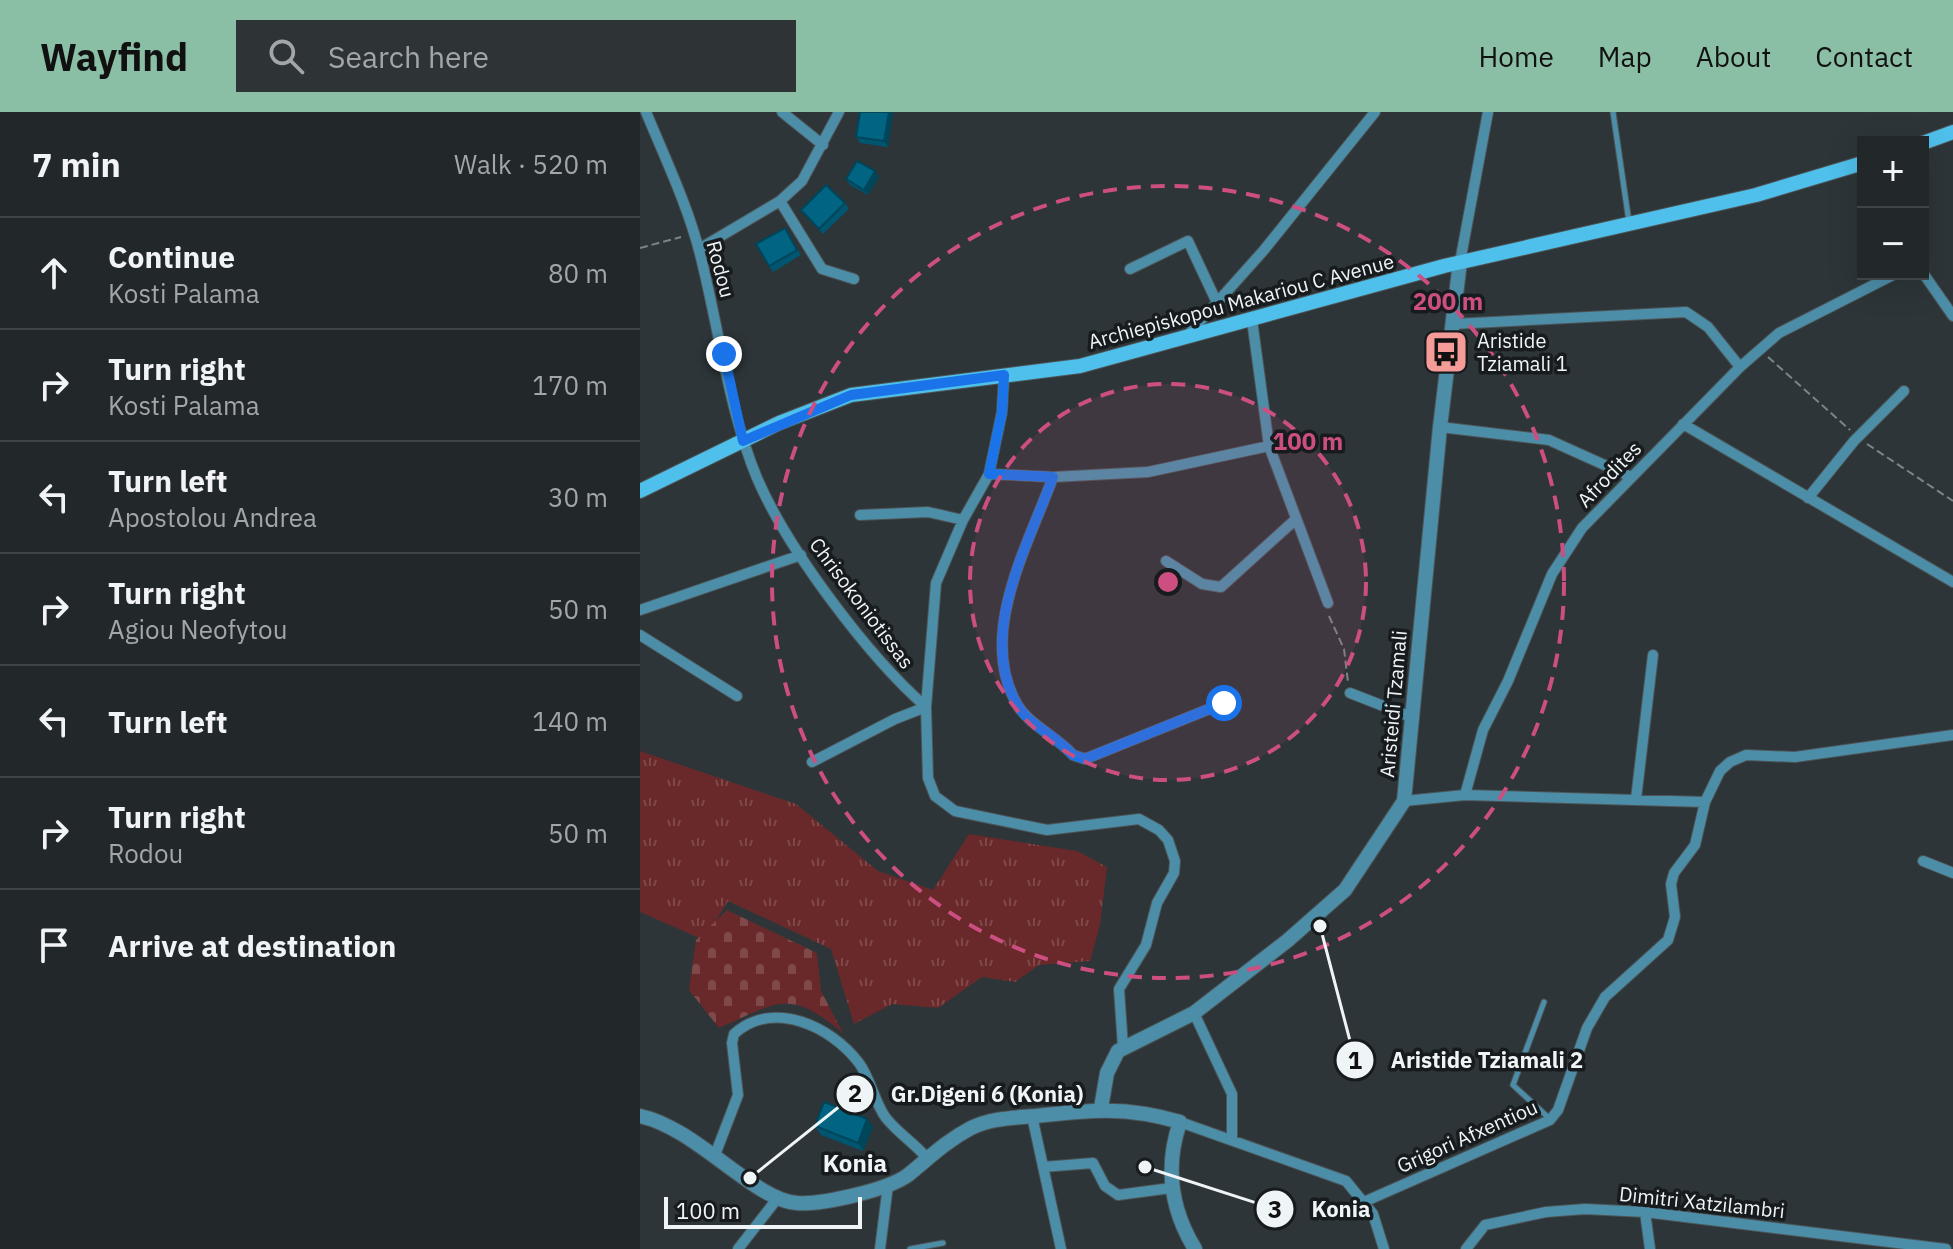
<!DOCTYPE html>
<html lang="en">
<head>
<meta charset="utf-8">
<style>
  :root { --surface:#22282a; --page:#2e3436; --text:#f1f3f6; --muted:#a2a6a8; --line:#3f4447; --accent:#8abfa5 }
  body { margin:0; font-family:"IBM Plex Sans",sans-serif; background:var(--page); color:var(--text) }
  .controls { position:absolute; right:24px; top:24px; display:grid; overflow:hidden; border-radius:0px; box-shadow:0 8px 32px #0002 }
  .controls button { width:72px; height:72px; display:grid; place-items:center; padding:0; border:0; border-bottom:2px solid var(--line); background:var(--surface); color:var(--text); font:40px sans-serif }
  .scale { position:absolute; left:24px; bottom:20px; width:198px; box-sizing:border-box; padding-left:8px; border:4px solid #eff4f6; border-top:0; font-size:22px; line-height:28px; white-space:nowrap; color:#eff4f6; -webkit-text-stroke:6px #181b1d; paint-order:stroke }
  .stop { position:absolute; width:24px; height:24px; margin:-18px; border:6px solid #1a73e8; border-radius:50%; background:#fff }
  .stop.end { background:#1a73e8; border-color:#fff; box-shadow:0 2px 8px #0008 }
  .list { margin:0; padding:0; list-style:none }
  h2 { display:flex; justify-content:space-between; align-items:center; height:104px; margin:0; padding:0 32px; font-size:34px }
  h2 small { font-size:26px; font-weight:400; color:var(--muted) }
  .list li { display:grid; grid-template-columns:52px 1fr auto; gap:24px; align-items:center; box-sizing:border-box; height:112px; padding:0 32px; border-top:2px solid var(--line) }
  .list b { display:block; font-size:30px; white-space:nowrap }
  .list p { margin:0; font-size:26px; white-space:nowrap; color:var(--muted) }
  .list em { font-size:26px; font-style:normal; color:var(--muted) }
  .icon { flex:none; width:44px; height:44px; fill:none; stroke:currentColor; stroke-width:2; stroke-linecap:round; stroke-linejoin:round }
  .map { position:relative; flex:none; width:1313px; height:1137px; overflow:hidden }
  header { display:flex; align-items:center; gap:48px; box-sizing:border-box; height:112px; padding:0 40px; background:var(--accent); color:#111 }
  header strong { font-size:38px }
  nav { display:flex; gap:44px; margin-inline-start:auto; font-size:28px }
  .search { width:560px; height:72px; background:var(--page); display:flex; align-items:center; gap:20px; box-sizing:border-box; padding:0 28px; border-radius:0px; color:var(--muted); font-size:30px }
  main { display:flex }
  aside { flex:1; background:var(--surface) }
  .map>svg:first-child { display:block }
  .grass { fill:url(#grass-tufts) }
  .cemetery { fill:url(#cemetery-stones) }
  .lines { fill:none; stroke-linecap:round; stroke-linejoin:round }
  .service-casing { stroke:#4c5456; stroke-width:7 }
  .minor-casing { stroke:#4c5456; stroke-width:12 }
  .tertiary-casing { stroke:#4c5456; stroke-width:16 }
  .secondary-casing { stroke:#4c5456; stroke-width:16 }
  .path { stroke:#7d8487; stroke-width:2; stroke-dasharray:8 4; stroke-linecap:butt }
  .service { stroke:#4c8da8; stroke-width:5 }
  .minor { stroke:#4c8da8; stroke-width:10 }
  .tertiary { stroke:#4c8da8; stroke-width:14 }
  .secondary { stroke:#4fc0eb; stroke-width:14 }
  .wall { fill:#005670 }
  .shaded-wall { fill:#00465b }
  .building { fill:#006482; stroke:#00465b; stroke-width:2 }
  .route { stroke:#1a73e8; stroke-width:10 }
  .ring { fill:none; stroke:#cd4f82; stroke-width:4; stroke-dasharray:14 10 }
  .labels { text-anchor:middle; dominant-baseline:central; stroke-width:7; stroke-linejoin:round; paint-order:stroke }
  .street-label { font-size:20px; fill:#eff4f6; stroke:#181b1d }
  .poi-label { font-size:20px; fill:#eff4f6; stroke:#181b1d; text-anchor:start }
  .quarter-label { font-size:24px; font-weight:bold; fill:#eff4f6; stroke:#181b1d }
  .centre { fill:#cd4f82; stroke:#181b1d; stroke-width:4 }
  .ring-label { font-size:24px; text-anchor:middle; font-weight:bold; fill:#cd4f82; stroke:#181b1d; stroke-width:7; stroke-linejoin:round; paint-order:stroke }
  .leader { fill:none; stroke:#eff4f6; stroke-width:3 }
  .callout-dot { fill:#eff4f6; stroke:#181b1d; stroke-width:3 }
  .mark-label { font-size:24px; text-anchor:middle; font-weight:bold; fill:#111 }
  .callout-label { font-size:22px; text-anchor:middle; font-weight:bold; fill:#eff4f6; stroke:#181b1d; stroke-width:7; stroke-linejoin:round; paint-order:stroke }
</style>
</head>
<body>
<header>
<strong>Wayfind</strong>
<div class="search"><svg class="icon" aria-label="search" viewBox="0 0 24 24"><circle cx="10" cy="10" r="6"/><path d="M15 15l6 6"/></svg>Search here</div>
<nav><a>Home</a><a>Map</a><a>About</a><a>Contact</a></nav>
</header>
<main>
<aside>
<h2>7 min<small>Walk · 520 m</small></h2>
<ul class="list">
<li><svg class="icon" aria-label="ahead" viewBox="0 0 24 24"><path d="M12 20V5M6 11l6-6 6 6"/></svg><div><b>Continue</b><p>Kosti Palama</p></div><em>80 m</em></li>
<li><svg class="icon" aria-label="right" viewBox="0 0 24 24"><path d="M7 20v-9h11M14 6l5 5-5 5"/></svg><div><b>Turn right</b><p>Kosti Palama</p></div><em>170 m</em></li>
<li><svg class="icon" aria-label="left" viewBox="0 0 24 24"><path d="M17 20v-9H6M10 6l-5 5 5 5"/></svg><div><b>Turn left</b><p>Apostolou Andrea</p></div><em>30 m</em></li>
<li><svg class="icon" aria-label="right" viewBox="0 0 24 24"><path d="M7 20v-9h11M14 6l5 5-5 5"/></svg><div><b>Turn right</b><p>Agiou Neofytou</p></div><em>50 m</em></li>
<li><svg class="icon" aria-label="left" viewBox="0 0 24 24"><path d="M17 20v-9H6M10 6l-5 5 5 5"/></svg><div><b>Turn left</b></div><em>140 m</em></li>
<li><svg class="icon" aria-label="right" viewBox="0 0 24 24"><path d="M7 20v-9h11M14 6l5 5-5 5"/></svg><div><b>Turn right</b><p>Rodou</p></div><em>50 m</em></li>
<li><svg class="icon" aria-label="arrive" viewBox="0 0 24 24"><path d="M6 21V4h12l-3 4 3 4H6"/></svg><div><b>Arrive at destination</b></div></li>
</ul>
</aside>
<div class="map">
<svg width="1313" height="1137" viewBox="0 0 1313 1137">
  <defs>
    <pattern id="grass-tufts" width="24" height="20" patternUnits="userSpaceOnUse" patternTransform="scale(2)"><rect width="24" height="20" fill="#69292a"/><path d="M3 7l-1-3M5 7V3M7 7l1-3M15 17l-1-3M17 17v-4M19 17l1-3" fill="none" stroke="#7f494a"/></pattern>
    <pattern id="cemetery-stones" width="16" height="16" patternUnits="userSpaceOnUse" patternTransform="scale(2)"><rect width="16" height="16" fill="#69292a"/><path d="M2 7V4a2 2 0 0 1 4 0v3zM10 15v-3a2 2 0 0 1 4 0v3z" fill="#7f494a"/></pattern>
  </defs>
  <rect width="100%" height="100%" fill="#2d3538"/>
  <!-- grass -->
  <path class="grass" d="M0 639 156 692 238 759 293 778 329 722 437 739 467 755 460 813 450 849 399 853 375 870 342 865 298 896 252 892 214 912 191 837 88 789 64 828 0 800Z"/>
  <!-- cemetery -->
  <path class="cemetery" d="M87 798 177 841 181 879 203 921C149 876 138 890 79 916L49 878 56 828Z"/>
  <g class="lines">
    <!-- service casing -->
    <g class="service-casing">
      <path id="service" d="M973 0 989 110
        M904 890 873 973 910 1007
        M270 1137 303 1131"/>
    </g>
    <!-- minor casing -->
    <g class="minor-casing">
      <path id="minor" d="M6 0C25 46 48 94 60 142 79 216 88 296 117 366 148 438 228 544 286 595
        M142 0 183 33
        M140 89 182 157 214 167
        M59 137 140 89 162 69 199 0
        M820 150 848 0
        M490 157 548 129 578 193
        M1283 161 1313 204
        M612 208 629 334 688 491
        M813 212 1046 200 1068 215 1100 255
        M548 223 624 138 735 0
        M364 263 362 300 349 362 323 408 296 471 286 595 288 666 295 684 315 699 407 718 499 707 519 718 528 728 535 749 534 761 517 791 506 833 479 877 483 935
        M1043 312 1313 470
        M800 315 909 328 991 365
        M349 362 413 365 508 360 629 334
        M413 365C388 434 336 524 378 594 390 613 417 625 433 643L445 647 584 591
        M1168 386 1214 329 1264 279
        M220 403 288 400 323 408
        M526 449 562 472 581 475 656 407
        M0 498 161 443
        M0 523 97 584
        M710 581 774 606
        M172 650 255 607 286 595
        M825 683 843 618 868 569 912 462 942 416 1100 255 1139 221 1255 162
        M996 687 1013 543
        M764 689 825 683 1065 690
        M1283 749 1313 761
        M554 901 592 982V1027
        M392 1004 421 1137
        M540 1010 706 1069 733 1102 744 1137
        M75 1043 98 983 92 931 94 922C133 887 191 914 219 951 231 967 234 990 246 1006 258 1021 274 1031 286 1045
        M403 1055 453 1051 465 1074 478 1083 531 1076
        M726 1089 910 1008 918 998 947 916 965 885 1028 828 1035 805 1031 772 1034 761 1055 733 1065 690 1080 659 1090 650 1106 643 1155 645 1313 623
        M1005 1100 1010 1137
        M98 1137 137 1087
        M240 1137 248 1073
        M826 1137 845 1113 906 1100 945 1097 1005 1100 1306 1137"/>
    </g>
    <!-- tertiary casing -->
    <g class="tertiary-casing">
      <path id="tertiary" d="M461 996 467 961 478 939 554 901 647 829 705 778 764 689 800 315 820 150
        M0 1004C55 1015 115 1089 157 1091 181 1093 248 1078 268 1063 289 1046 306 1029 331 1016 351 1006 373 1006 396 1004 450 998 486 994 540 1010 525 1054 530 1096 555 1137"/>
    </g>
    <!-- secondary casing -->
    <g class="secondary-casing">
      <path id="secondary" d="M1283 31 1313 20
        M0 379 139 311 211 283 440 254 804 154 1116 83 1223 51"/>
    </g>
    <!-- path -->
    <path class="path" d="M0 136 41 125
      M1128 245 1210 318
      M1227 332 1313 389
      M689 504 704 537 708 570"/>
    <!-- service -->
    <use href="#service" class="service"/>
    <!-- minor -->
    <use href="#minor" class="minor"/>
    <!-- tertiary -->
    <use href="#tertiary" class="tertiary"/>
    <!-- secondary -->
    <use href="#secondary" class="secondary"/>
  </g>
  <!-- wall -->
  <path class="wall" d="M253 0 248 35 220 31 216 25Z
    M239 65 228 83 210 73 206 67Z
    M205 91 209 97 183 122 161 98Z
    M145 116 161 143 133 160 129 154Z
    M227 1007 233 1015 223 1039 181 1023 175 1014Z"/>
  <!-- shaded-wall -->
  <path class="shaded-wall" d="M249 0H253L248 35 244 29Z
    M235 59 239 65 228 83 224 78Z
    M227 1007 233 1015 223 1039 218 1031Z"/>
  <!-- building -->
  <path class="building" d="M220 0H249L244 29 216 25Z
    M217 49 235 59 224 78 206 67Z
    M186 73 205 91 179 117 161 98Z
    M145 116 157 138 129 154 116 132Z
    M184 990 227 1007 218 1031 175 1014Z"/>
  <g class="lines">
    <!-- route -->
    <path class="route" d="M84 242 103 329 211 283 364 263 362 300 349 362 413 365C388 434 336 523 378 594 389 613 418 625 433 643L445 647 584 591"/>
  </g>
  <!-- distance rings -->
  <circle cx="528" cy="470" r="198" fill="#cd4f82" fill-opacity=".12"/>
  <g class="ring">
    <circle cx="528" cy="470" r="198"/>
    <circle cx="528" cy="470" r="396"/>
  </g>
  <!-- icons -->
  <defs>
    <g id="bus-square" transform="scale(2.3)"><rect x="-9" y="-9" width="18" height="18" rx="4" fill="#f59b98" stroke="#181b1d"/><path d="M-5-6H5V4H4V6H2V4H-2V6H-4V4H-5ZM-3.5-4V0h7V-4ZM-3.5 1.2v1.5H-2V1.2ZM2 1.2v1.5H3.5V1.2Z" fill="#111"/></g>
  </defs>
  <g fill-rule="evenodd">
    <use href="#bus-square" x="806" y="240"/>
  </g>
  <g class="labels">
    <!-- street labels -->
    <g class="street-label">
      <text transform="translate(81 157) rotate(75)">Rodou</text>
      <text transform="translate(601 189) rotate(-15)">Archiepiskopou Makariou C Avenue</text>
      <text transform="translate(969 362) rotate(-46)">Afrodites</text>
      <text transform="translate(222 491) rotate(53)">Chrisokoniotissas</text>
      <text transform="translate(753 592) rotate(-85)">Aristeidi Tzamali</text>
      <text transform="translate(827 1024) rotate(-24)">Grigori Afxentiou</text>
      <text transform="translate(1062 1090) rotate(6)">Dimitri Xatzilambri</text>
    </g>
    <!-- poi labels -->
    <g class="poi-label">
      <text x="837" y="228">Aristide<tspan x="837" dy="23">Tziamali 1</tspan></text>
    </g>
    <!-- quarter labels -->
    <g class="quarter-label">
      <text x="215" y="1051">Konia</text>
    </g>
  </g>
  <circle cx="528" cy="470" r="12" class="centre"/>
  <g class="ring-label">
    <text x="808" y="198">200 m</text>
    <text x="668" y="338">100 m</text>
  </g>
  <!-- callouts -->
  <path class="leader" d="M680 814L715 948M110 1066L215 982M505 1055L635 1097"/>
  <g class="callout-dot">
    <circle cx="680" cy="814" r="8"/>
    <circle cx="110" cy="1066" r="8"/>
    <circle cx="505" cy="1055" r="8"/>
    <circle cx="715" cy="948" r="20"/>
    <circle cx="215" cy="982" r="20"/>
    <circle cx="635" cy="1097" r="20"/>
  </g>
  <g class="mark-label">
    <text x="715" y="957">1</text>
    <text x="215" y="990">2</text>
    <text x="635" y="1106">3</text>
  </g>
  <g class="callout-label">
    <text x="847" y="956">Aristide Tziamali 2</text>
    <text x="347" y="990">Gr.Digeni 6 (Konia)</text>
    <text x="701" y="1105">Konia</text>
  </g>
</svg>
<div class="controls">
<button>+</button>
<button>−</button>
</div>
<div class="scale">100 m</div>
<div class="stop" style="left:584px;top:591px"></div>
<div class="stop end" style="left:84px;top:242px"></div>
</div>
</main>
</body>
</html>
